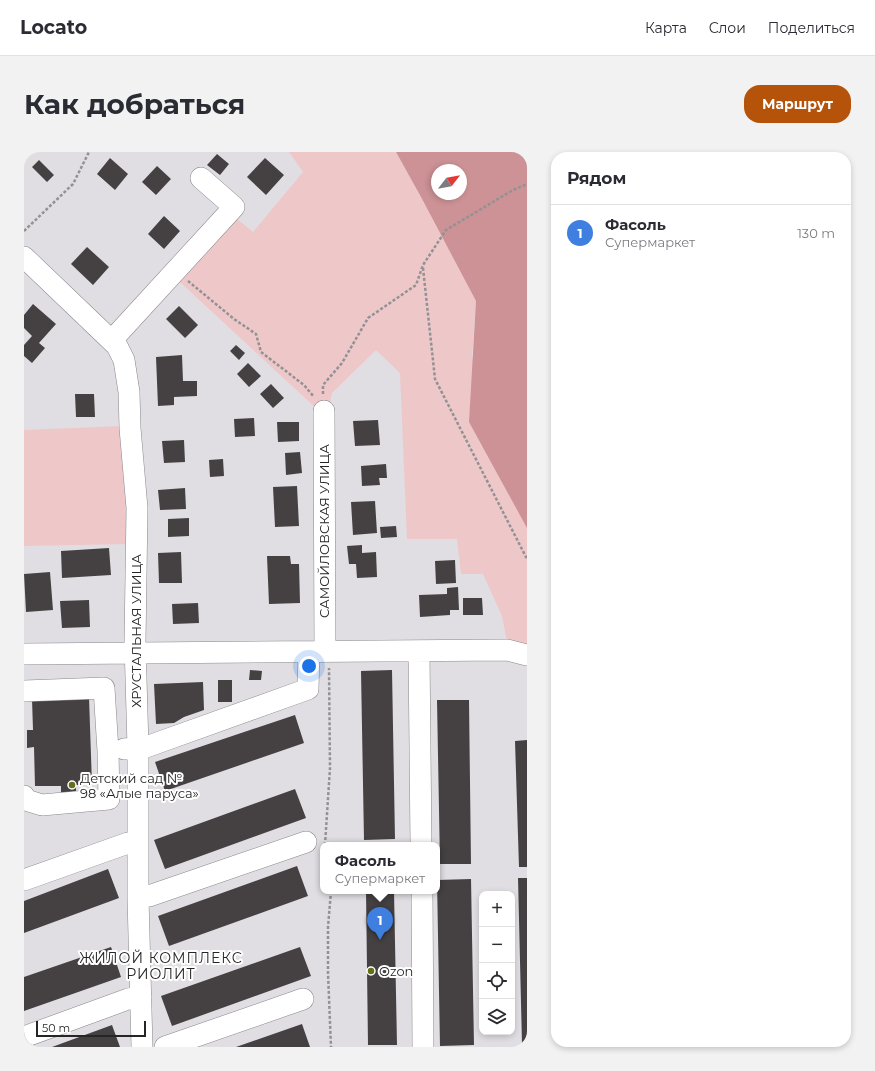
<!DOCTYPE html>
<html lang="ru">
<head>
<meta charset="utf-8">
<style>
  :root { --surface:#fff; --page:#f2f2f3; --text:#2b2b33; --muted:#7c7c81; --line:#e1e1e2; --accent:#b45309 }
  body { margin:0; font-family:Montserrat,sans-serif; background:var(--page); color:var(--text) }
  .controls { position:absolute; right:12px; bottom:12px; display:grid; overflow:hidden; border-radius:8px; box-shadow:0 2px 6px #0003 }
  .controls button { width:36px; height:36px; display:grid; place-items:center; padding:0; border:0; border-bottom:1px solid var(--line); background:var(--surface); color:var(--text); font:20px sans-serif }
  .compass { position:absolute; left:407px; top:12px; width:36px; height:36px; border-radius:50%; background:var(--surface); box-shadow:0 2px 6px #0003; rotate:59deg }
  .scale { position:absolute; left:12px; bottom:10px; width:110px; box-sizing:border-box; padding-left:4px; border:2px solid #252526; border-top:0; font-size:11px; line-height:14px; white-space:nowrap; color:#252526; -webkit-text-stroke:3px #fff; paint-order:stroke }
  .you { position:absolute; left:285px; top:514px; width:14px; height:14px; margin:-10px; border:3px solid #fff; border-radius:50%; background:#1a73e8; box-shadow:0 0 0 6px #1a73e833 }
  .badge { display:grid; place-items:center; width:26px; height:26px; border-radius:50%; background:var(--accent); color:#fff; font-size:13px; font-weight:700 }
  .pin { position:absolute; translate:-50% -33px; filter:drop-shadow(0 1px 2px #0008) }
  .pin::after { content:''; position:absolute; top:21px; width:14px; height:12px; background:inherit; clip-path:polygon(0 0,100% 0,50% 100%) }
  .popup { position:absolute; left:296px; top:690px; width:120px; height:52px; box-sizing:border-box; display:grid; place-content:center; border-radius:8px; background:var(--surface); filter:drop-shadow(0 1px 3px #0005); font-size:13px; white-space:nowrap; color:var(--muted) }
  .popup b { font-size:15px; color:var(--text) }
  .popup::after { content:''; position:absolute; left:50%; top:100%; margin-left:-8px; border:8px solid transparent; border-top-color:var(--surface) }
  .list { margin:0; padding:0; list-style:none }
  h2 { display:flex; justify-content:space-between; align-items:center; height:52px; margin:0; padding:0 16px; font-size:17px }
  h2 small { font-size:13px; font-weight:400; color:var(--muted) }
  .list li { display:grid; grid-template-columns:26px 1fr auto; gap:12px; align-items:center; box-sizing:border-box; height:56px; padding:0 16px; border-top:1px solid var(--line) }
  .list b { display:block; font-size:15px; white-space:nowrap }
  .list p { margin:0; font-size:13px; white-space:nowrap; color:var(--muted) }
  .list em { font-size:13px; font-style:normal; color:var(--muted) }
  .icon { flex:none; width:22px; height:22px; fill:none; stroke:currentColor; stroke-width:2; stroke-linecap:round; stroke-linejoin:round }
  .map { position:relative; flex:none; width:503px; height:895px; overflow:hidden; border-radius:16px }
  header { display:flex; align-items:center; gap:24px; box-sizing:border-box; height:56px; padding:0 20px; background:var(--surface); border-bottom:1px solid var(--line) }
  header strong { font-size:19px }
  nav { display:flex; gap:22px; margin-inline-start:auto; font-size:14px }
  .intro { display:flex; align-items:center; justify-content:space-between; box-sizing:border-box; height:96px; padding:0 24px }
  h1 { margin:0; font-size:28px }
  .button { padding:10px 18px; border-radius:16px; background:var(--accent); color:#fff; font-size:14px; font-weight:700 }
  main { display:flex; gap:24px; padding:0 24px }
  aside { flex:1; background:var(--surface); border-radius:16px; box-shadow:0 2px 6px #0003 }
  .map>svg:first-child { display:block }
  .green { fill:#eec7c9 }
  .forest { fill:#cd9296; fill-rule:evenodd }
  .building { fill:#454143 }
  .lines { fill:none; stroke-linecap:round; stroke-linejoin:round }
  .minor-casing { stroke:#89878b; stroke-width:22 }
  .path { stroke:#929194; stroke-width:2.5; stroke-dasharray:3 2; stroke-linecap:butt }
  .minor { stroke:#fff; stroke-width:21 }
  .poi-dot { fill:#656f17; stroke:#fff; stroke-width:1.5 }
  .labels { text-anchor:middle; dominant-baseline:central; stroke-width:4; stroke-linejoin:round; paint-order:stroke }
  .street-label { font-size:13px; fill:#252526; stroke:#fff }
  .poi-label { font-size:13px; fill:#252526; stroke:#fff; text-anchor:start }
  .neighbourhood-label { font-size:14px; letter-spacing:1px; fill:#252526; stroke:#fff }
</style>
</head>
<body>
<header>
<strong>Locato</strong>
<nav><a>Карта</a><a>Слои</a><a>Поделиться</a></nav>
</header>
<div class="intro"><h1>Как добраться</h1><a class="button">Маршрут</a></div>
<main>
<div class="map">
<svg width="503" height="895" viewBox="0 0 503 895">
  <rect width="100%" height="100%" fill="#e0dee2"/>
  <!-- green -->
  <path class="green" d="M265 0H372L397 45 452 149 448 205 499 367 503 376V492L483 489 478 464 459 422H437L433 387H383L376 221 352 198 308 241 304 258 293 257 144 119 201 57 229 80 279 20Z
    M99 274 106 392 0 394V278Z"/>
  <!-- forest -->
  <path class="forest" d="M372 0H503V376L445 270 452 149 397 45ZM413 18H437V42H413Z"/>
  <!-- building -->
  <path class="building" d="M193 2 205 12 196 23 183 13Z
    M86 6 104 22 91 38 73 22Z
    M241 6 260 23 242 43 223 25Z
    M15 8 30 23 23 30 8 15Z
    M133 14 147 27 132 43 118 30Z
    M140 64 156 79 140 97 124 82Z
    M63 95 85 115 69 133 47 112Z
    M9 152 32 172 15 191 21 196 8 211 0 204V193L8 184 0 176V163Z
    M155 154 174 173 161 186 142 167Z
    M212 193 221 201 215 208 206 199Z
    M158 203 159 229H173V244L150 245V253L134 254 132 205Z
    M224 211 237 224 225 235 213 222Z
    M247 232 260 246 249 256 236 242Z
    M51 242H70L71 265H52Z
    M230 266 231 284 211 285 210 267Z
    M354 268 356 293 331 294 329 269Z
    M253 270H275V289L254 290Z
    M160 288 161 310 140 311 138 289Z
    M276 300 278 321 262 323 261 301Z
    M199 307 200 324 186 325 185 308Z
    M362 312 363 326H355L356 333 338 334 337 314Z
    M273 334 275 374 251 375 249 335Z
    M161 336 162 357 136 358 134 338Z
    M351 349 353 381 329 383 327 350Z
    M165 366V384L144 385V367Z
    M372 374 373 385 357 386 356 375Z
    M338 393V401L352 400 353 425 333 426 332 412H325L323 394Z
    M85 396 87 423 38 426 37 399Z
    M157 400 158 431H135L134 401Z
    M243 404H266L267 412H275L276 451 245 452Z
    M431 408 432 431 412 432 411 409Z
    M26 420 29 458 2 460 0 422Z
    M434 435 435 458H426V463L396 465 395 443 423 442V436Z
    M439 446H458L459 463H439Z
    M65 448 66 475 38 476 36 449Z
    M174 451 175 471 149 472 148 452Z
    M226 518 238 519 237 528H225Z
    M368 518 371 687 340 688 337 519Z
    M194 528H208V550H194Z
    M179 530 180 558 160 565 150 571 132 572 130 532Z
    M65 545 68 633H52V642L37 643V634H11L10 595 3 596V578H9L8 547Z
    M413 548H445L447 712H416Z
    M271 563 280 591 141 639 131 610Z
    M503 588V715H495L491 589Z
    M271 637 282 666 141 717 130 688Z
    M273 714 284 744 145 794 134 764Z
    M84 717 95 746 0 781V749Z
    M494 726H503V892H498Z
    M447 727 450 893 416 894 413 728Z
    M342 739H370L373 893H344Z
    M87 795 97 825 0 859V825Z
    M276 795 287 824 148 874 137 844Z
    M278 872 286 895H212Z
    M88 873 96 895H28Z"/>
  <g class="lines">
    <!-- minor casing -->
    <g class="minor-casing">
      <path id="minor" d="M0 105 93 194 100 208 105 240 106 276 113 356 111 491 114 596V746L118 895
        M88 188 210 55 177 26
        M300 259 301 500
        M395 499 397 693
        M0 502 483 498 503 503
        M0 539 80 536 84 599 85 647 18 653 2 648 0 644
        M100 597 122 595 284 537 285 500
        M0 728 104 691H114
        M398 739 399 895
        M114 746 125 744 282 690
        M0 885 104 847 117 845
        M141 895 279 847"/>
    </g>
    <!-- path -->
    <path class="path" d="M0 79 49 32 65 0
      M399 116 411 227 503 407
      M164 129 210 167 232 182 237 200 280 233 290 245
      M299 242V233L318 211 344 166 392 133 399 113 422 78 489 38 503 32
      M301 693 306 616 305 516
      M307 739 304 775V821L307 895"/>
    <!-- minor -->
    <use href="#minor" class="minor"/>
  </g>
  <!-- markers -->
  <g class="poi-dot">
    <circle cx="48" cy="633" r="4"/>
    <circle cx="347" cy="819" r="4"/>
  </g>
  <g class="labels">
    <!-- street labels -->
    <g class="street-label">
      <text transform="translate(300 379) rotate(-90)">САМОЙЛОВСКАЯ УЛИЦА</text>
      <text transform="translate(112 479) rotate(-90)">ХРУСТАЛЬНАЯ УЛИЦА</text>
    </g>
    <!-- poi labels -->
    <g class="poi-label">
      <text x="56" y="626">Детский сад №<tspan x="56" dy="15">98 «Алые паруса»</tspan></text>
      <text x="355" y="819">Ozon</text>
    </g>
    <!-- neighbourhood labels -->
    <g class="neighbourhood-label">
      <text x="137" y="806">ЖИЛОЙ КОМПЛЕКС<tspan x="137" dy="16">РИОЛИТ</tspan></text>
    </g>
  </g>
</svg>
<div class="controls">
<button>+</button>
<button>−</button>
<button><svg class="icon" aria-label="locate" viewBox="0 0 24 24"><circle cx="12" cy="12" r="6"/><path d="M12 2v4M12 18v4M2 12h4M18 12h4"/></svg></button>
<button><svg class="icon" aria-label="layers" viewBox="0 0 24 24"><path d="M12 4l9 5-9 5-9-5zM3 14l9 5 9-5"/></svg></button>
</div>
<svg class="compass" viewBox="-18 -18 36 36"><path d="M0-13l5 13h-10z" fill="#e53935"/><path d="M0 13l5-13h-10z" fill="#7c7c81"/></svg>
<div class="scale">50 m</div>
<div class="you"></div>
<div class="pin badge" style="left:356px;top:788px;background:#3f7fe0">1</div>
<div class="popup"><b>Фасоль</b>Супермаркет</div>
</div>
<aside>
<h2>Рядом<small></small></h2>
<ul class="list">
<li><span class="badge" style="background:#3f7fe0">1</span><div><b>Фасоль</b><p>Супермаркет</p></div><em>130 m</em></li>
</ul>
</aside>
</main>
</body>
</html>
